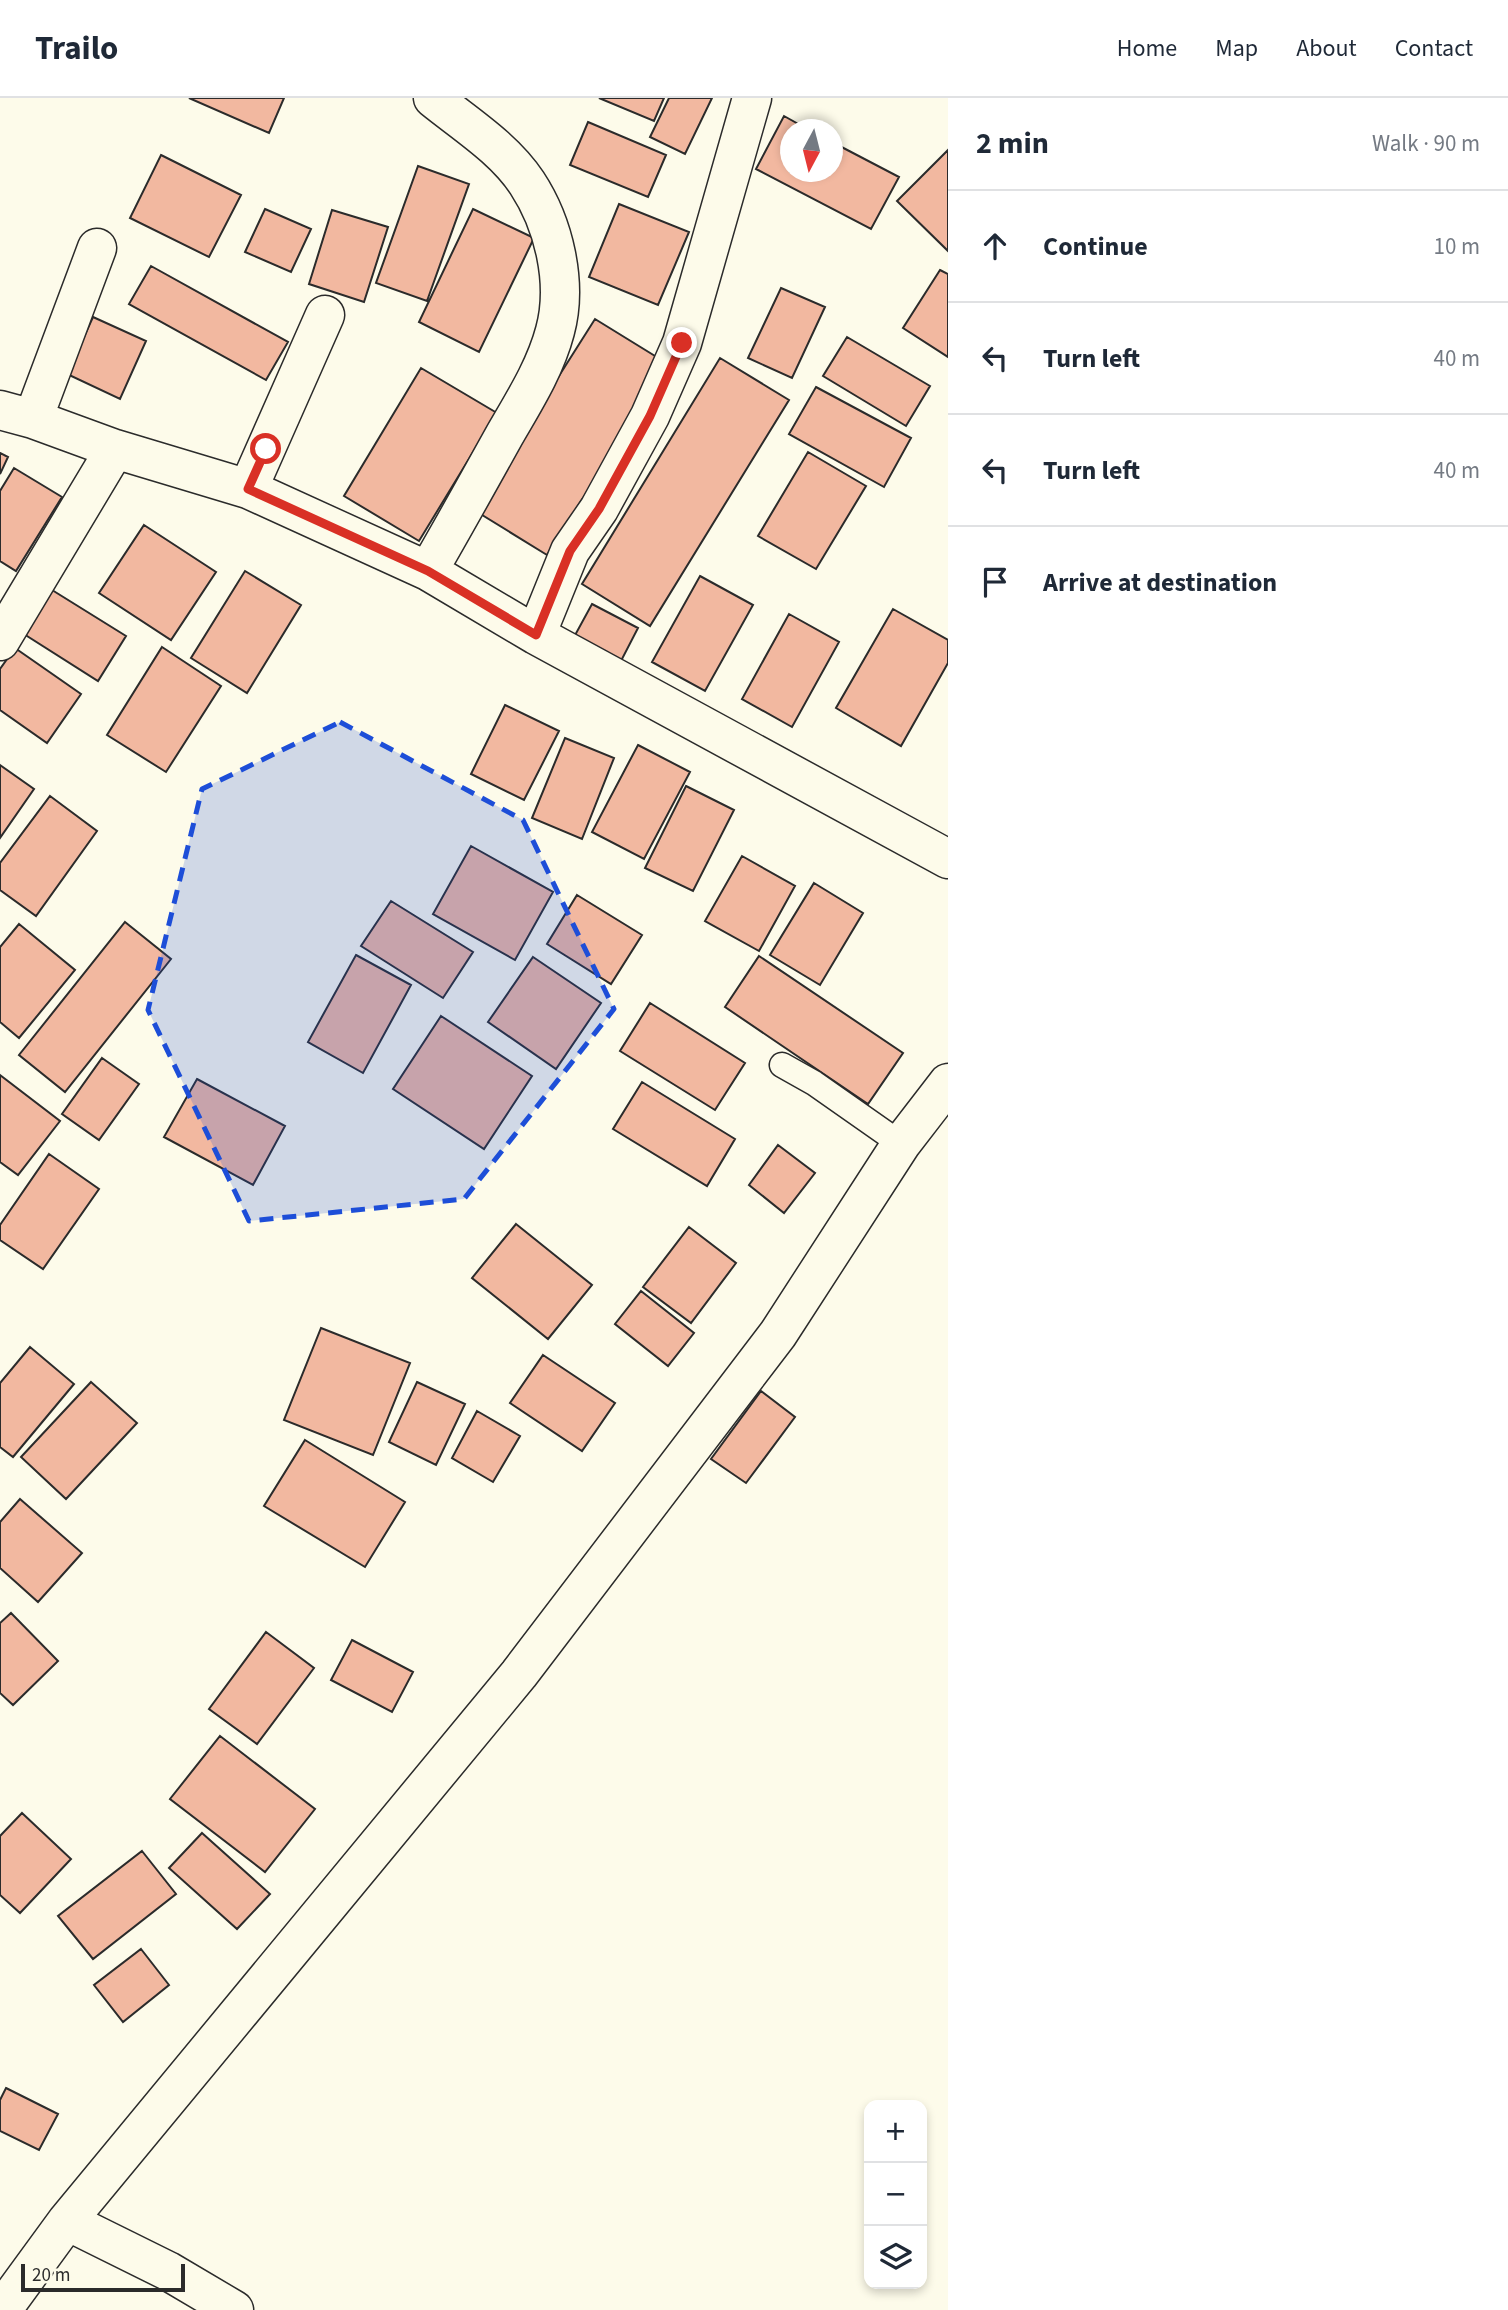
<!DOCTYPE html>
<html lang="en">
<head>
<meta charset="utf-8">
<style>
  :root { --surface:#fff; --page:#f6f6f7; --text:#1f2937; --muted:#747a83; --line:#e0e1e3 }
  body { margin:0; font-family:"Source Sans 3",sans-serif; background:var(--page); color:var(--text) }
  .controls { position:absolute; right:21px; bottom:21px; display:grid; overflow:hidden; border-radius:14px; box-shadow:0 4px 10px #0003 }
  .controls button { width:63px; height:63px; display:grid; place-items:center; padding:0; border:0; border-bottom:2px solid var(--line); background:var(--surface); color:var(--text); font:35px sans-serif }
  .compass { position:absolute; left:780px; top:21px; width:63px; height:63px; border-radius:50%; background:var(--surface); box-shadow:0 4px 10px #0003; rotate:187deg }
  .scale { position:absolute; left:21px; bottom:18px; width:164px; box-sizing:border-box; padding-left:7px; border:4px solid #2b2b2b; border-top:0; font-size:19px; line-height:24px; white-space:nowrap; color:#2b2b2b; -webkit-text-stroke:5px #fdfbea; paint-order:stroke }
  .stop { position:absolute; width:21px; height:21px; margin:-16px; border:5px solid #d93025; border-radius:50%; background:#fff }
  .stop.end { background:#d93025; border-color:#fff; box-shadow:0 2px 7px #0008 }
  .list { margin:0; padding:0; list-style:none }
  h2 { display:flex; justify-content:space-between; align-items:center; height:91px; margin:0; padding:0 28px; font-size:30px }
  h2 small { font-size:23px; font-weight:400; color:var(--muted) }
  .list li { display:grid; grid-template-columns:46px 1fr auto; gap:21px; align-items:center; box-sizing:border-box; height:112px; padding:0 28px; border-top:2px solid var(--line) }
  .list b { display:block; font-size:26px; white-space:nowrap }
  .list em { font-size:23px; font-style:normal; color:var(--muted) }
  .icon { flex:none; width:38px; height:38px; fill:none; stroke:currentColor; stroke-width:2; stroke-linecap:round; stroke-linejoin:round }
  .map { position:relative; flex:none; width:948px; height:2212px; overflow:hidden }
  header { display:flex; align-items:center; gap:42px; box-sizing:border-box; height:98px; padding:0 35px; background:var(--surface); border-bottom:2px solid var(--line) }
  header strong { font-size:33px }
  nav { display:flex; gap:38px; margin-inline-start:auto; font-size:24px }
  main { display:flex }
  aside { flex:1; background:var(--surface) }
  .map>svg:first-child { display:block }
  .building { fill:#f2b8a0; stroke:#2b2b2b; stroke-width:2 }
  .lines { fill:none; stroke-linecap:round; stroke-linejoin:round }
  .lane-casing { stroke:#2b2b2b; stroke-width:27 }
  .street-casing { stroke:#2b2b2b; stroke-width:41 }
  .lane { stroke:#fdfbea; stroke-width:24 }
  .street { stroke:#fdfbea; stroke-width:38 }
  .route { stroke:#d93025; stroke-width:9 }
  .marked { fill:#1d4ed8; fill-opacity:0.2; stroke:#1d4ed8; stroke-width:5; stroke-dasharray:14 9; stroke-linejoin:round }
</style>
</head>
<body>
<header>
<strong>Trailo</strong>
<nav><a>Home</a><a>Map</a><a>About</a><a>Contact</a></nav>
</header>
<main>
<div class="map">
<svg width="948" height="2212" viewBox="0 0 948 2212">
  <rect width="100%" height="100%" fill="#fdfbea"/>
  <!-- building -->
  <path class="building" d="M189 0H284L269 35Z
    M599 0H664L654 23Z
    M669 0H712L685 56 650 39Z
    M784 18 809 32H790V74H832V44L899 79 871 131 756 71Z
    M588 24 666 57 648 99 570 67Z
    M948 52V153L897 103Z
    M161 57 241 97 209 159 130 120Z
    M418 68 469 86 427 203 376 185Z
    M619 106 689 134 658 207 589 179Z
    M265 111 311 131 291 174 245 154Z
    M473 111 534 140 479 254 419 224Z
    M332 112 388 129 364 204 309 186Z
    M151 168 288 244 266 282 129 206Z
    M940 172 948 176V259L903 230Z
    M781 190 825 209 792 280 748 260Z
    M93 219 146 243 120 301 67 276Z
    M595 221 668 266 547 457 474 412Z
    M847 239 930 288 906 328 823 278Z
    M720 260 789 302 650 528 582 486Z
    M421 270 497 315 419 443 344 398Z
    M816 289 911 340 884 389 789 336Z
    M808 354 866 388 816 471 758 438Z
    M0 355 8 359 0 376Z
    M14 370 62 399 16 473 0 463V393Z
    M144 427 216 474 171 542 99 495Z
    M245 473 301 507 247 595 191 560Z
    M700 478 753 507 705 593 652 564Z
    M44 487 126 538 98 583 16 531Z
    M592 506 638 530 621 563 574 539Z
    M893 511 948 542V565L901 648 836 610Z
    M789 516 839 544 792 629 742 601Z
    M162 549 221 588 166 674 107 637Z
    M15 550 81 596 47 645 0 612V571Z
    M505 607 559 633 524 702 471 676Z
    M565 640 614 660 582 741 532 720Z
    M638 647 690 674 644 761 592 734Z
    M0 667 34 691 0 740Z
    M686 688 734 712 693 793 645 770Z
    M50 698 97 733 36 818 0 792V765Z
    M471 748 553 794 515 862 433 816Z
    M742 758 795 788 759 853 705 823Z
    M814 785 863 815 820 887 770 857Z
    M577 797 642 837 611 886 547 846Z
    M391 803 473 854 443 900 361 848Z
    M125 824 171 861 65 994 19 957Z
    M19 826 75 872 19 940 0 924V849Z
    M356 857 411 887 363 975 308 944Z
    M759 858 903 955 868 1006 725 909Z
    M533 859 601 905 556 971 488 924Z
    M650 905 745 965 715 1012 620 953Z
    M441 918 532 978 484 1051 393 991Z
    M102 960 139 986 99 1042 62 1016Z
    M0 977 60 1023 18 1077 0 1064Z
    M197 981 285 1028 253 1087 164 1039Z
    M642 984 735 1041 707 1088 613 1031Z
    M778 1047 815 1075 784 1115 749 1087Z
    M49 1056 99 1091 43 1171 0 1142V1127Z
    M516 1126 592 1187 548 1241 472 1180Z
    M689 1129 736 1165 691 1225 643 1189Z
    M641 1193 694 1235 668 1268 615 1226Z
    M321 1230 410 1265 373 1357 284 1322Z
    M30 1249 74 1286 13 1359 0 1349V1285Z
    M543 1257 615 1305 582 1353 510 1305Z
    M91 1284 137 1325 66 1401 21 1359Z
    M417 1284 465 1306 436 1367 389 1344Z
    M761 1293 795 1319 746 1385 711 1361Z
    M477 1313 520 1338 493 1384 452 1360Z
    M305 1342 405 1404 365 1469 264 1408Z
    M20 1401 82 1455 38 1504 0 1470V1424Z
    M11 1515 58 1563 13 1607 0 1595V1525Z
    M266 1534 314 1570 257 1646 209 1611Z
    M352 1542 413 1574 392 1614 331 1582Z
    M220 1638 315 1711 265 1774 170 1701Z
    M22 1715 71 1761 20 1815 0 1797V1738Z
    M202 1735 270 1796 237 1831 169 1770Z
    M142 1753 176 1796 93 1861 58 1818Z
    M141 1851 169 1887 123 1924 94 1887Z
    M6 1990 58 2016 39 2052 0 2033V2002Z"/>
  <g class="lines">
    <!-- lane casing -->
    <g class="lane-casing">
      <path id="lane" d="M782 967 814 985 901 1046"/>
    </g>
    <!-- street casing -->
    <g class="street-casing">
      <path id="street" d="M0 312 33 321 115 351 248 391 428 473 536 537 948 761
        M33 321 97 150
        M248 391 325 217
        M428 473C454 428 479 383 504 338 523 305 545 271 555 233 568 185 554 126 527 85 504 50 465 26 433 0
        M536 537 570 453 599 411 650 318 682 245 752 0
        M0 543 115 351
        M67 2123 168 2173 234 2212
        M2 2212 67 2123 519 1576 778 1236 901 1046 948 985"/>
    </g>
    <!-- lane -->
    <use href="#lane" class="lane"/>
    <!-- street -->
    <use href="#street" class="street"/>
  </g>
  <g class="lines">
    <!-- route -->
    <path class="route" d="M266 351 248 391 428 473 536 537 570 453 599 411 650 318 682 245"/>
  </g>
  <!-- marked area -->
  <path class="marked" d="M340 624 523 722 614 911 464 1101 249 1123 148 912 202 691Z"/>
</svg>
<div class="controls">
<button>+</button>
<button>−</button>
<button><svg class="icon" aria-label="layers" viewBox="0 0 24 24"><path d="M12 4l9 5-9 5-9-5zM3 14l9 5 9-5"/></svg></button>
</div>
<svg class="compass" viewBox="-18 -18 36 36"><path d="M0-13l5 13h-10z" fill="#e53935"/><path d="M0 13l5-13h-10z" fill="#747a83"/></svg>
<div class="scale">20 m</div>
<div class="stop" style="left:266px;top:351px"></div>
<div class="stop end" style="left:682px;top:245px"></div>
</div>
<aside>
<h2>2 min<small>Walk · 90 m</small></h2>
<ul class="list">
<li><svg class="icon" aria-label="ahead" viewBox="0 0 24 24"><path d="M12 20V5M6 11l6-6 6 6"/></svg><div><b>Continue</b></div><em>10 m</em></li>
<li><svg class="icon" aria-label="left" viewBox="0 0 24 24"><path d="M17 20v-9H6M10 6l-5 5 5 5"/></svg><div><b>Turn left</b></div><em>40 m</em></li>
<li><svg class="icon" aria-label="left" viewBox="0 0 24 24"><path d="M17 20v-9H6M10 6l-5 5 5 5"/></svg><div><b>Turn left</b></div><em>40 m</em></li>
<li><svg class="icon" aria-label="arrive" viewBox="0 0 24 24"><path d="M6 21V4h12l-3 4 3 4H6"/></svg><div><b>Arrive at destination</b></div></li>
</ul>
</aside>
</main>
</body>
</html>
